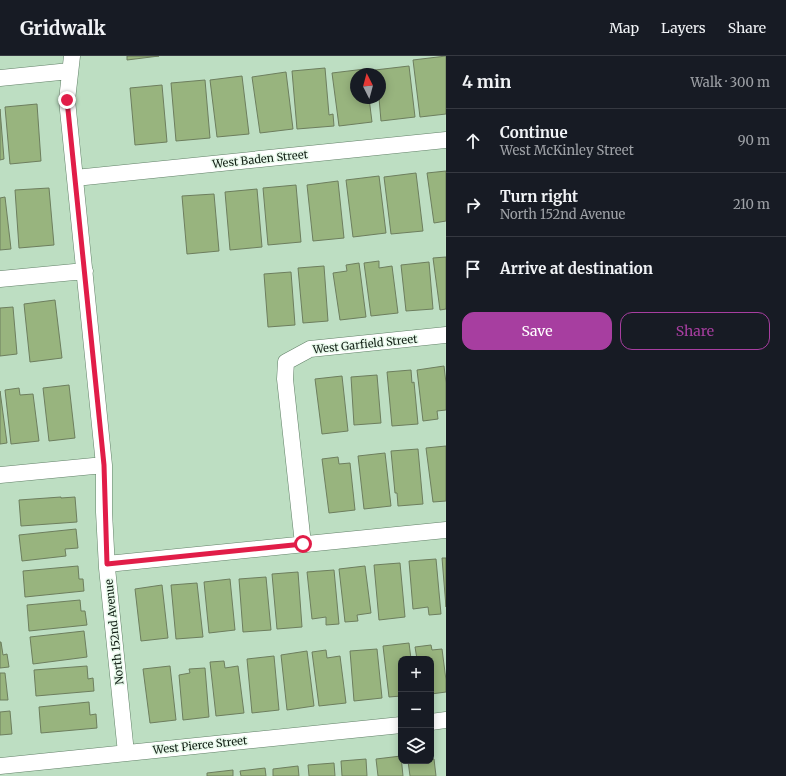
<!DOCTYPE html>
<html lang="en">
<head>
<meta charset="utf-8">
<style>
  :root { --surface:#171b24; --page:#242831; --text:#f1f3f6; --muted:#9ea1a6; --line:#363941; --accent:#a73ea0 }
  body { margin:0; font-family:Merriweather,serif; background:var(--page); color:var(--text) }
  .controls { position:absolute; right:12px; bottom:12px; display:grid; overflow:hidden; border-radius:8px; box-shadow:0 2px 10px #0003 }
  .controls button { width:36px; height:36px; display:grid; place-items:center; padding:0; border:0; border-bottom:1px solid var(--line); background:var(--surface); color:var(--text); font:20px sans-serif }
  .compass { position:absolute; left:350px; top:12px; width:36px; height:36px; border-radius:50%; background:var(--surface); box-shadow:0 2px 10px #0003; rotate:354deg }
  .stop { position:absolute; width:12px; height:12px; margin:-9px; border:3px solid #e11d48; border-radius:50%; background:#fff }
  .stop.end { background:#e11d48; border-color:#fff; box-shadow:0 1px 4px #0008 }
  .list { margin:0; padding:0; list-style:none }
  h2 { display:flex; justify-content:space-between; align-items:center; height:52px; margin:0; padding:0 16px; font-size:17px }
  h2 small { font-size:13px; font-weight:400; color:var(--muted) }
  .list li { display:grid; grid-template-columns:26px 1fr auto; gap:12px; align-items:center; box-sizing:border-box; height:64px; padding:0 16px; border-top:1px solid var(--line) }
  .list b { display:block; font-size:15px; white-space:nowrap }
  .list p { margin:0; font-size:13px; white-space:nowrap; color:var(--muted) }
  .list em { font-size:13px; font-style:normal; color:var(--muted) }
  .actions { display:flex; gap:8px; padding:12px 16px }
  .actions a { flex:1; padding:9px 0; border:1px solid var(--accent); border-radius:12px; text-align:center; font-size:14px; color:var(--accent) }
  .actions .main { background:var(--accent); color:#fff }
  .icon { flex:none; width:22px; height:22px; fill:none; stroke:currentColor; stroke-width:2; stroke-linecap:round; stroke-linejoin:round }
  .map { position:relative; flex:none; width:446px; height:720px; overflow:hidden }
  header { display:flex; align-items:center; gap:24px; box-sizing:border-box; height:56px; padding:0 20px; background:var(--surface); border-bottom:1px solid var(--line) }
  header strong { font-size:19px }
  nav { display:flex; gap:22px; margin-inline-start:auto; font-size:14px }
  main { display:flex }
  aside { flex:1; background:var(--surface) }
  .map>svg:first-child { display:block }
  .building { fill:#98b47e; stroke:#6d7e5e }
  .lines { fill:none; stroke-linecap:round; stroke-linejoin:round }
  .minor-casing { stroke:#628168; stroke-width:17 }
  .minor { stroke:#fff; stroke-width:16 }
  .route { stroke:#e11d48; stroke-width:5 }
  .labels { text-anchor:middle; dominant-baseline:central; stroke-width:3; stroke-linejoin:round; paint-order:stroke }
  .street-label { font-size:11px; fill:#111e14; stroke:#e9faec }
</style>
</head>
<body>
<header>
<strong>Gridwalk</strong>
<nav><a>Map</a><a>Layers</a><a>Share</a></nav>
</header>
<main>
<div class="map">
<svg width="446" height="720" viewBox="0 0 446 720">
  <rect width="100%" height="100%" fill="#bddec2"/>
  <!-- building -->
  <path class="building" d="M127 0H159L127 4Z
    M446 0V58L420 61 413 4Z
    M409 10 415 61 381 65 379 42H380V18H376L375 14Z
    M325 12 329 59 333 58 334 70 297 73 292 15Z
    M365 13 366 18H356V42H369L372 66 339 70 332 17Z
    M286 16 293 73 260 77 252 21Z
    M242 20 249 78 217 81 210 24Z
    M205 24 210 82 176 85 171 27Z
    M162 29 167 86 135 89 130 32Z
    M37 48 41 105 10 108 5 51Z
    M0 53 4 103 0 104Z
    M446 115V165L434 167 427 117Z
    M416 117 423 175 391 178 384 121Z
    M379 120 386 177 353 181 346 124Z
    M338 125 344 182 313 185 307 129Z
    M296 129 301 186 268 189 263 132Z
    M49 132 54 189 19 192 15 134Z
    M257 133 262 191 230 194 225 136Z
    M214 138 219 195 187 198 182 140Z
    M5 141 11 193 0 194V142Z
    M446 201V253L440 254 433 202Z
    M379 205V212L392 210 398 257 371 260 364 207Z
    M429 206 433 253 406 255 401 209Z
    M359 207 366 261 340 264 333 217 347 215 346 209Z
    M324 210 328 265 303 267 298 212Z
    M291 216 295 269 268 271 264 218Z
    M55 244 62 302 30 306 24 248Z
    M13 251 17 298 0 300V252Z
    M444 310 446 327V354L437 355 438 363 423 365 417 314Z
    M411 314 412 327 414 326 418 368 392 370 387 316Z
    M377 319 381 367 354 369 351 321Z
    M342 320 348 375 322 378 315 323Z
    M69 329 75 382 49 385 43 332Z
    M19 332 20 339 33 338 39 385 11 388 5 334Z
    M0 335 7 387 0 388Z
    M446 390V445L433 446 426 392Z
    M418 393 423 448 398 450 397 437H395L391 395Z
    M385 397 391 450 364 453 358 400Z
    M338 401 339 408 350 407 355 454 329 457 322 403Z
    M61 441V442L75 441 77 466 21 470 19 444Z
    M76 473 78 492 65 493 66 500 22 505 19 479Z
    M442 502H446V551Z
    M436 503 441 558 429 559 428 551 413 553 409 505Z
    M400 507 405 561 379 564 374 509Z
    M78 510 79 523H83L84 535 25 541 23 515Z
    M365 510 371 557 357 559 358 565 345 566 339 513Z
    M334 514 339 568 326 569V561L312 563 307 516Z
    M298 516 302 571 277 573 272 518Z
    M266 521 271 574 243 576 239 523Z
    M230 523 235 574 209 577 204 526Z
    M197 527 203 581 176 583 171 529Z
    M162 529 168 582 141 585 135 533Z
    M80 544 81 555H85L87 569 29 575 27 549Z
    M84 575 87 601 33 608 30 581Z
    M0 586H1L3 599 7 598 9 611 0 612Z
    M409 587 411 603H401V640L389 641 383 590Z
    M431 589 432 594 442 593 446 624V636L431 638V603H417L415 591Z
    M377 593 382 642 354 645 350 595Z
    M326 594 327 602 340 600 346 647 319 650 312 596Z
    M307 595 314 650 287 654 281 599Z
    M274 600 279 654 252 657 247 603Z
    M224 605 225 612 238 610 244 657 216 660 210 606Z
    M87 610 88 623 93 622 94 635 36 640 34 614Z
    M170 610 176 664 150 667 143 613Z
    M205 612 209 661 183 664 179 619 190 617 189 613Z
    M0 617H5L8 644H0Z
    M89 646 90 659 96 658 97 672 41 677 39 651Z
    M10 655 12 678 0 679V656Z
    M401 700 403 720H378L376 703Z
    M366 703 367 720H342L341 705Z
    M434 703 436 720H410L408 705H431V704Z
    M334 707 335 720H309L308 709Z
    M298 710 299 720H273V713Z
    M265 712 266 720H241L240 715Z
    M233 714V720H207V717Z"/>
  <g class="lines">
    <!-- minor casing -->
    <g class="minor-casing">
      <path id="minor" d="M72 0 67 44 104 409V456L107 512 126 697
        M0 22 70 15
        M75 122 446 84
        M0 223 85 215
        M0 419 104 409
        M303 488 285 323 286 306 310 293 446 279
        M107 508 446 474
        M431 666 446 664
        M0 710 401 669"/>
    </g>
    <!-- minor -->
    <use href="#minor" class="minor"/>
  </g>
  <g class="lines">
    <!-- route -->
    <path class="route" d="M67 44 104 409 107 508 303 488"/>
  </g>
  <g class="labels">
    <!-- street labels -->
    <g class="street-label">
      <text transform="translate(260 103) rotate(-6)">West Baden Street</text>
      <text transform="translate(365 288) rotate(-6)">West Garfield Street</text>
      <text transform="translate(114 576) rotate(-96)">North 152nd Avenue</text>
      <text transform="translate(200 689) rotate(-6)">West Pierce Street</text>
    </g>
  </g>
</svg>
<div class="controls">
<button>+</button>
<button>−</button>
<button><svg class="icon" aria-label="layers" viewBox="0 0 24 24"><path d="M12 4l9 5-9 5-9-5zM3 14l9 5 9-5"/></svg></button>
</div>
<svg class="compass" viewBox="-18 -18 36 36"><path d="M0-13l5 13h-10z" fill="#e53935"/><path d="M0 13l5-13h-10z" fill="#9ea1a6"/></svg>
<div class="stop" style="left:303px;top:488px"></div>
<div class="stop end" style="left:67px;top:44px"></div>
</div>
<aside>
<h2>4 min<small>Walk · 300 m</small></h2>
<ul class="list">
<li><svg class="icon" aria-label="ahead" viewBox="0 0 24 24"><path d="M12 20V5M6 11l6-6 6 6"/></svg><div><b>Continue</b><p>West McKinley Street</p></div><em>90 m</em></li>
<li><svg class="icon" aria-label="right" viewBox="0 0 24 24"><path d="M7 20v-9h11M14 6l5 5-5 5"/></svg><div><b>Turn right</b><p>North 152nd Avenue</p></div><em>210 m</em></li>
<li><svg class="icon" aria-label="arrive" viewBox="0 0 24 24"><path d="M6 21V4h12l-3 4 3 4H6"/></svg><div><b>Arrive at destination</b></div></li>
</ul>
<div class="actions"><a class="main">Save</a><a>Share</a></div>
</aside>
</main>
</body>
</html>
